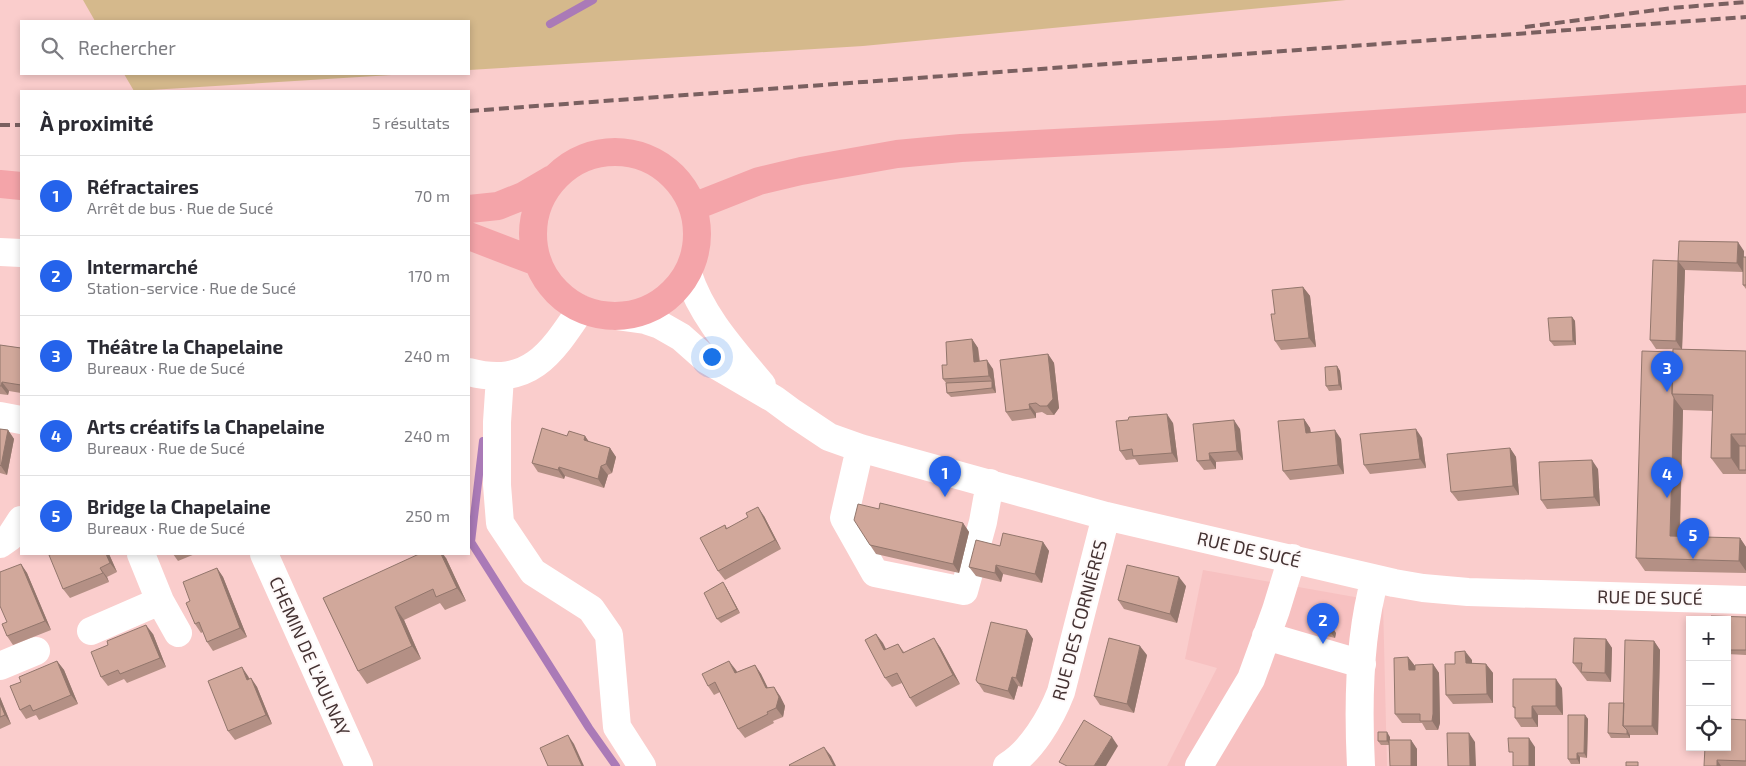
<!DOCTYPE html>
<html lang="fr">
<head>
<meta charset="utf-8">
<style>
  :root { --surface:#fff; --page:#f2f2f3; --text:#2b2b33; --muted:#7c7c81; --line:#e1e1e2; --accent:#2563eb }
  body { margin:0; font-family:"Exo 2",sans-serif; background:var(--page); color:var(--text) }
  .controls { position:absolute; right:15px; bottom:15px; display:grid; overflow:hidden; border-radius:0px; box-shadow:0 2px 8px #0003 }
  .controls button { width:45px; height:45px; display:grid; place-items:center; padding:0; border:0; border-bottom:1px solid var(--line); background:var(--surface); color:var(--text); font:25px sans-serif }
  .you { position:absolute; left:711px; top:356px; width:18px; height:18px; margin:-12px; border:4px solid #fff; border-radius:50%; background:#1a73e8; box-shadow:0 0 0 8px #1a73e833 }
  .badge { display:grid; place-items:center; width:32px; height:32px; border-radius:50%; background:var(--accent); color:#fff; font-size:16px; font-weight:700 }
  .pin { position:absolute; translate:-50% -41px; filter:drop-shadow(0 1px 2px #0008) }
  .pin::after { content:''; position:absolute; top:26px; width:18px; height:15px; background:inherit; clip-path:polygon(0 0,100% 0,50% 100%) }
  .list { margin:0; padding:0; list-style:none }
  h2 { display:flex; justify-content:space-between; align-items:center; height:65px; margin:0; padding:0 20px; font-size:21px }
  h2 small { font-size:16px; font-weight:400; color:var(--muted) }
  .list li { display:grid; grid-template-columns:32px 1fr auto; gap:15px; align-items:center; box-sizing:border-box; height:80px; padding:0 20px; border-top:1px solid var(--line) }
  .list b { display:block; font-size:19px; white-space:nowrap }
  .list p { margin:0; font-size:16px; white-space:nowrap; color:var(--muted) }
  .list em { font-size:16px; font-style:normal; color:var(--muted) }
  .icon { flex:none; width:28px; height:28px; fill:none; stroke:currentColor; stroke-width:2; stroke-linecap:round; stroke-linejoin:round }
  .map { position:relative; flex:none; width:1746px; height:766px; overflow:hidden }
  .search { position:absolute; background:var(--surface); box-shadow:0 2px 8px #0003; left:20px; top:20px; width:450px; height:55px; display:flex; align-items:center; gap:12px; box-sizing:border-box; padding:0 18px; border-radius:0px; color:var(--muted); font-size:19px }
  .panel { position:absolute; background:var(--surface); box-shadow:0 2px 8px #0003; left:20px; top:90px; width:450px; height:465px; border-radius:0px }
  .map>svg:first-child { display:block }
  .built { fill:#f7c1c1 }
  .green { fill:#d5b98c }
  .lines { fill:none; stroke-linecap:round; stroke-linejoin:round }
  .stream { stroke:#aa7ab7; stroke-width:8 }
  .minor { stroke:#fff; stroke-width:28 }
  .major { stroke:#f4a4a9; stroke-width:28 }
  .rail { stroke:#7a6060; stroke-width:4; stroke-dasharray:10 5; stroke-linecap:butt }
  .wall { fill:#b49085 }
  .shaded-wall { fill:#92766c }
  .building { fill:#d1a89b; stroke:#92766c }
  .labels { text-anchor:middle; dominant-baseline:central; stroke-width:4; stroke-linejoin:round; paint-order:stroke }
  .street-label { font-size:18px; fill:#443232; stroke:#fef9f9 }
</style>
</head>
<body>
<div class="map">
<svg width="1746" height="766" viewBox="0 0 1746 766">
  <rect width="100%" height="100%" fill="#facdcc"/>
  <!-- built -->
  <path class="built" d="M1203 570 1383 602 1387 766H1167L1217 668 1185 659Z"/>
  <!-- green -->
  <path class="green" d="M83 0H1346L863 46 469 70V21H95Z
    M124 74H408L134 91Z"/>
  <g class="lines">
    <!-- stream -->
    <path class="stream" d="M550 24 593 0
      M483 441 471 542 589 728 616 766"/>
    <!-- minor -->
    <path class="minor" d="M0 252 21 253
      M688 274C702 317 733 350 762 385
      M616 316 645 320 660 325 681 337 707 360 774 399 793 413 829 437 860 448 1106 516 1394 583 1423 588 1468 592 1746 600
      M469 372C529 388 551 354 581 309
      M500 377 497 422V485L500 523 533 572 591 609 609 635 617 727 642 766
      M0 416 21 420
      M860 448 844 518 875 573 964 591 983 522 990 483
      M0 544 10 537 21 520
      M141 554 160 601 178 633
      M264 554 359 766
      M91 631 160 601
      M1266 636 1362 664
      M0 666 36 651
      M1007 766C1031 752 1051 718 1061 692L1106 516
      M1199 766 1251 679 1276 610 1292 558
      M1361 766C1358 708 1359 635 1375 579"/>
    <!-- major -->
    <path class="major" d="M533 234a82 82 0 1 1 164 0a82 82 0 1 1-164 0Z
      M0 184 21 186
      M693 207 759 181 801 171 897 154 961 148 1227 134 1746 99
      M469 209 498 206 523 196 552 179
      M469 236 537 262"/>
    <!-- rail -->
    <path class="rail" d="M1525 27 1672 8 1746 2
      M469 111 1746 17
      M0 125H21"/>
  </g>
  <!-- wall -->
  <path class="wall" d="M1744 251V257H1746V289L1743 285V272L1685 270 1682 349 1746 351V474H1723L1711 458 1713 411 1683 410 1680 536 1740 538 1746 547V573L1645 571 1636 558 1673 349H1656L1650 340 1678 261Z
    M1303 287 1310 296 1316 347 1281 350 1275 341V314Z
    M1572 317 1575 321 1576 345 1554 346 1550 341Z
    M972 339 978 348 980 361 993 369 996 393 951 397 947 393 946 383 943 379Z
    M0 345 21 348V393L9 391 8 395 0 394Z
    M1048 354 1054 363 1059 408 1054 415H1047L1042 412 1036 413V418L1012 421 1006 412Z
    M1337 366 1340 371 1342 390 1329 391 1326 386Z
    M1304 419 1310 428 1311 433 1341 439 1344 474 1290 480 1283 471Z
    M1173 423 1178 462 1139 465 1135 459 1126 460 1120 451Z
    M0 429 8 430 14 439 7 475 0 473Z
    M1240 429 1243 460 1216 462V469L1204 470 1197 461Z
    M567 436H585L589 442 610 448 616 457 612 473 608 475 604 488 565 476 564 479 538 472 532 463Z
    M1422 438 1426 468 1370 474 1364 465Z
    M1510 448 1516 457 1519 495 1458 501 1451 492Z
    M1598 469 1600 506 1547 509 1541 500Z
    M879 509 963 523 969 532 959 573 876 554 870 545Z
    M764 516 781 549 725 580 718 571 725 525 727 528Z
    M1043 542 1049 551 1042 583 1003 574 1001 582 976 576 969 567 1000 546Z
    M109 554 117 572 107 577 109 582 70 598 63 589Z
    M173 554H195L178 561Z
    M446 558 466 601 445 610 440 603 404 620 421 659 367 684 358 671 323 598Z
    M21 564 27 573 51 630 13 645 7 636V622Z
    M217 568 223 577 247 637 213 651 207 642 203 632 201 633 195 624 190 601Z
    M1186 586 1177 623 1124 609 1118 600Z
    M726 587 740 613 721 623 717 619Z
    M1746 617V655L1727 654V620Z
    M1027 630 1033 639 1022 687 1018 686 1014 700 984 692 976 680Z
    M1324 631 1336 633 1335 638 1327 636Z
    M153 634 166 667 127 683 124 679 108 686 101 677Z
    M876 634 886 650 898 644 904 652 940 647 960 684 916 707 910 698 902 683 892 687 885 678Z
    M1606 639 1612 648 1611 682 1587 681 1573 663Z
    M1654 641 1660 650 1658 735H1630V738H1611L1608 733 1624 703Z
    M1147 655 1134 713 1100 705 1094 696Z
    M1408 657 1415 666 1433 664 1439 673 1440 723 1438 730H1426L1422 723H1402L1395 714Z
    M1472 660V663L1486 664 1493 673V703L1453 704 1446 695 1455 664Z
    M57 661 64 670 78 704 39 720 36 715 26 719 20 710 21 682Z
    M755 665 761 674 768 688 780 696 785 706 783 717 773 721 774 723 745 738 738 729 720 692 714 695 708 686 736 670 737 672Z
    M248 676 249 679 251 678 257 687 272 724 235 740 228 731Z
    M1562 688 1563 715H1538V727H1521L1515 718V709L1513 707Z
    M0 697 11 724 0 729Z
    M1585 715 1588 719 1587 758 1580 757V764H1571L1568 759Z
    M1746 720V766H1704Z
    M1390 737V740H1411L1417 749V766H1390L1389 745H1381L1378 741Z"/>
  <!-- shaded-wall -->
  <path class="shaded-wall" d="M1738 242 1744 251 1743 272 1737 263Z
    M1678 261 1685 270 1682 350 1676 341Z
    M1303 287 1310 296 1316 347 1309 338Z
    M1572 317 1575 321 1576 345 1573 341Z
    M972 339 978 348 980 371 974 362Z
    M1048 354 1054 363 1059 408 1054 415 1047 406Z
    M987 360 993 369 995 385 989 376Z
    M1337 366 1340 371 1342 390 1339 385Z
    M992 381 995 385 996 393 992 388Z
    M2 382 9 391 8 395 1 386Z
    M1674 398 1683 410 1679 549 1670 536Z
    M1029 404 1036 413V418L1030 409Z
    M1167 414 1173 423 1178 462 1172 453Z
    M1304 419 1310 428 1312 442 1306 433Z
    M1234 420 1240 429 1243 460 1237 451Z
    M1416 429 1422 438 1426 468 1420 459Z
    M8 430 14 439 7 475 1 466Z
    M1335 430 1341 439 1344 474 1338 465Z
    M1731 434 1743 450 1739 470 1731 458Z
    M585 436 591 445 584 440Z
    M610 448 616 457 612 473 606 464Z
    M1510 448 1516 457 1519 495 1513 486Z
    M1209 453 1216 462V469L1210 460Z
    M1592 460 1598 469 1600 506 1594 497Z
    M601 466 608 475 604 488 598 479Z
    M559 467 565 476 564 479 558 470Z
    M758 507 764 516 781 549 775 540Z
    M963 523 969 532 959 573 953 564Z
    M1740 538 1746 547V571L1739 561Z
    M1043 542 1049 551 1042 583 1035 574Z
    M106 554H109L117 572 110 563Z
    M441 554H443L446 558 466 601 457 588Z
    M21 564 27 573 51 630 45 621Z
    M996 565 1003 574 1001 582 995 573Z
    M100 568 107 577 109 582 103 573Z
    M217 568 223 577 247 637 240 628Z
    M1179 577 1186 586 1177 623 1170 614Z
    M723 582 726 587 740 613 737 609Z
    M395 607 404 620 421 659 412 646Z
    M146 625 153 634 166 667 160 658Z
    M1333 628 1336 633 1335 638 1331 633Z
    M1027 630 1033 639 1022 687 1016 678Z
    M876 634 883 643 891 659 884 650Z
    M934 638 940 647 960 684 953 675Z
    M1606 639 1612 648 1611 682 1605 673Z
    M1654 641 1660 650 1658 735 1652 726Z
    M1140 646 1147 655 1134 713 1127 704Z
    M1465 651 1472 660V672L1466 663Z
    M1408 657 1415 666V679L1409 670Z
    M57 661 64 670 78 704 71 695Z
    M729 661 736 670 741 682 735 673Z
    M1433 664 1439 673 1440 723 1438 730 1432 721Z
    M1486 664 1493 673V703L1487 694Z
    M755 665 761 674 772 697 766 688Z
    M242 667 248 676 254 689 247 680Z
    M1012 677 1018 686 1014 700 1008 691Z
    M251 678 257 687 272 724 266 715Z
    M1556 679 1562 688 1563 715 1556 706Z
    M774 687 780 696 785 706 783 717 776 708Z
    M0 697 11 724 5 715 0 703Z
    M1532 706 1538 715V727L1532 718Z
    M1585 715 1588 719 1587 758 1584 753Z
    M1627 730 1630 735V738L1627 734Z
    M1387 732 1390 737V745L1387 741Z
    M1469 733 1475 742 1476 766H1470Z
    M568 735 574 744 584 766H582Z
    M1112 737 1118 746 1106 766H1094Z
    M1529 738 1535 747V766H1529Z
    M1411 740 1417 749V766H1411Z
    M824 747 831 756 836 766H834Z
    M1577 753 1580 757V764L1577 759Z
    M1717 760 1721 766H1717Z"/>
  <!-- building -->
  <path class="building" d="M1679 241 1738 242 1737 263 1678 261Z
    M1743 257H1746V285H1743Z
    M1653 260 1678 261 1676 341 1650 340Z
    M1303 287 1309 338 1275 341 1271 314H1275L1272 290Z
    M1572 317 1573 341H1550L1548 318Z
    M972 339 974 362 987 360 989 376 943 379 942 365H947L946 342Z
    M0 345 21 348V385L2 382 1 386H0Z
    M1673 349 1746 351V434H1731V458H1711L1713 395 1672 394Z
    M1642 351 1673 352 1672 394 1674 398 1670 536 1740 538 1739 561 1636 558Z
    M1048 354 1053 399 1047 406H1040L1036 403 1029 404 1030 409 1006 412 1000 360Z
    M1337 366 1339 385 1326 386 1325 367Z
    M992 381V388L947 393 946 383Z
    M1167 414 1172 453 1133 456 1132 449 1120 451 1116 421 1128 420 1129 417Z
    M1304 419 1306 433 1335 430 1338 465 1283 471 1278 421Z
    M1234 420 1237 451 1209 453 1210 460 1197 461 1193 424Z
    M542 428 567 436 569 431 585 436 584 440 610 448 606 464 601 466 598 479 559 467 558 470 532 463Z
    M0 429 8 430 1 466 0 465Z
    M1416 429 1420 459 1364 465 1360 434Z
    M1739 446H1746V470H1739Z
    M1510 448 1513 486 1451 492 1447 454Z
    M1592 460 1594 497 1541 500 1539 462Z
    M880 503 963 523 953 564 870 545 854 520 858 504 879 509Z
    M758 507 775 540 718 571 700 538 725 525 726 529 748 517 746 513Z
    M1003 533 1043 542 1035 574 996 565 995 573 969 567 976 540 1000 546Z
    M53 554H106L110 563 100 568 103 573 63 589 49 555Z
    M419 554H441L457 588 436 597 433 589 395 607 412 646 358 671 323 598Z
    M21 564 45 621 7 636 2 624 7 622 0 606V572Z
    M1127 565 1179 577 1170 614 1118 600Z
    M217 568 240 628 207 642 199 622 195 624 186 603 190 601 183 582Z
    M723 582 737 609 717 619 704 593Z
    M1711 616 1746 617V650H1727V620H1711Z
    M991 622 1027 630 1016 678 1012 677 1008 691 978 683 976 680Z
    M146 625 160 658 120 674 118 670 101 677 91 652 108 645 107 641Z
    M1325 626 1333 628 1331 633 1324 631Z
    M876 634 884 650 898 644 903 653 934 638 953 675 910 698 897 673 885 678 865 640Z
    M1109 638 1140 646 1127 704 1094 696Z
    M1574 638 1606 639 1605 673 1581 672 1582 663H1573Z
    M1625 640 1654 641 1652 726H1623Z
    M1465 651 1466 663 1486 664 1487 694 1446 695 1445 664H1455V652Z
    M1408 657 1409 670H1415V665L1433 664V714L1432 721H1420V714H1395L1394 658Z
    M57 661 71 695 33 711 30 705 20 710 10 686 21 682 19 677Z
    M729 661 735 673 755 665 766 688 774 687 779 697 776 708 767 712 768 714 738 729 715 682 708 686 702 674Z
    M242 667 247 680 251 678 266 715 228 731 208 681Z
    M1513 679H1556V706H1532V718H1515V707H1513Z
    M0 703 5 715 0 717Z
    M1609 703H1624L1623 726 1627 730V734L1608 733Z
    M1568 715H1585L1584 753H1577V759H1568Z
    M1727 719 1746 720V761L1717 760V766H1704L1705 747H1727Z
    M1084 720 1112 737 1094 766H1067L1059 762Z
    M1378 732H1387V741H1378Z
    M1447 733H1469L1470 766H1448Z
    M568 735 582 766H548L540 748Z
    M1508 738H1529V766H1513V752H1509Z
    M1389 740H1411V766H1390Z
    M824 747 834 766H790L789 765Z
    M1626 762H1638V766H1626Z"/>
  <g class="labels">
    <!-- street labels -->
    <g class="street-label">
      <text transform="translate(1249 549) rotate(13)">RUE DE SUCÉ</text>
      <text transform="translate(1650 597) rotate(1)">RUE DE SUCÉ</text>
      <text transform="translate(1079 620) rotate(-75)">RUE DES CORNIÈRES</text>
      <text transform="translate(310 656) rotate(66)">CHEMIN DE L'AULNAY</text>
    </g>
  </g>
</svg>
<div class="controls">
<button>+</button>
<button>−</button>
<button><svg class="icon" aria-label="locate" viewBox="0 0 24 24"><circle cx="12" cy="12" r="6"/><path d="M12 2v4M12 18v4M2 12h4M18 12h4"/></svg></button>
</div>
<div class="you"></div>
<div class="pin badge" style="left:945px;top:497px">1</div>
<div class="pin badge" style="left:1323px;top:644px">2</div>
<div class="pin badge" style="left:1667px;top:392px">3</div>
<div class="pin badge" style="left:1667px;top:498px">4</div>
<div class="pin badge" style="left:1693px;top:559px">5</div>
<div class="search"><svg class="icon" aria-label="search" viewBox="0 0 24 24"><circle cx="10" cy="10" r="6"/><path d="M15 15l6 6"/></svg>Rechercher</div>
<section class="panel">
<h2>À proximité<small>5 résultats</small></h2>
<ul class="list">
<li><span class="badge">1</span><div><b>Réfractaires</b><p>Arrêt de bus · Rue de Sucé</p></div><em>70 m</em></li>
<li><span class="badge">2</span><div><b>Intermarché</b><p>Station-service · Rue de Sucé</p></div><em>170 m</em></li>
<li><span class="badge">3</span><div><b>Théâtre la Chapelaine</b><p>Bureaux · Rue de Sucé</p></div><em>240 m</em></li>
<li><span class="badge">4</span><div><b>Arts créatifs la Chapelaine</b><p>Bureaux · Rue de Sucé</p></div><em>240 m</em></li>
<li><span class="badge">5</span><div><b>Bridge la Chapelaine</b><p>Bureaux · Rue de Sucé</p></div><em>250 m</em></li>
</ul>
</section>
</div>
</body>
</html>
